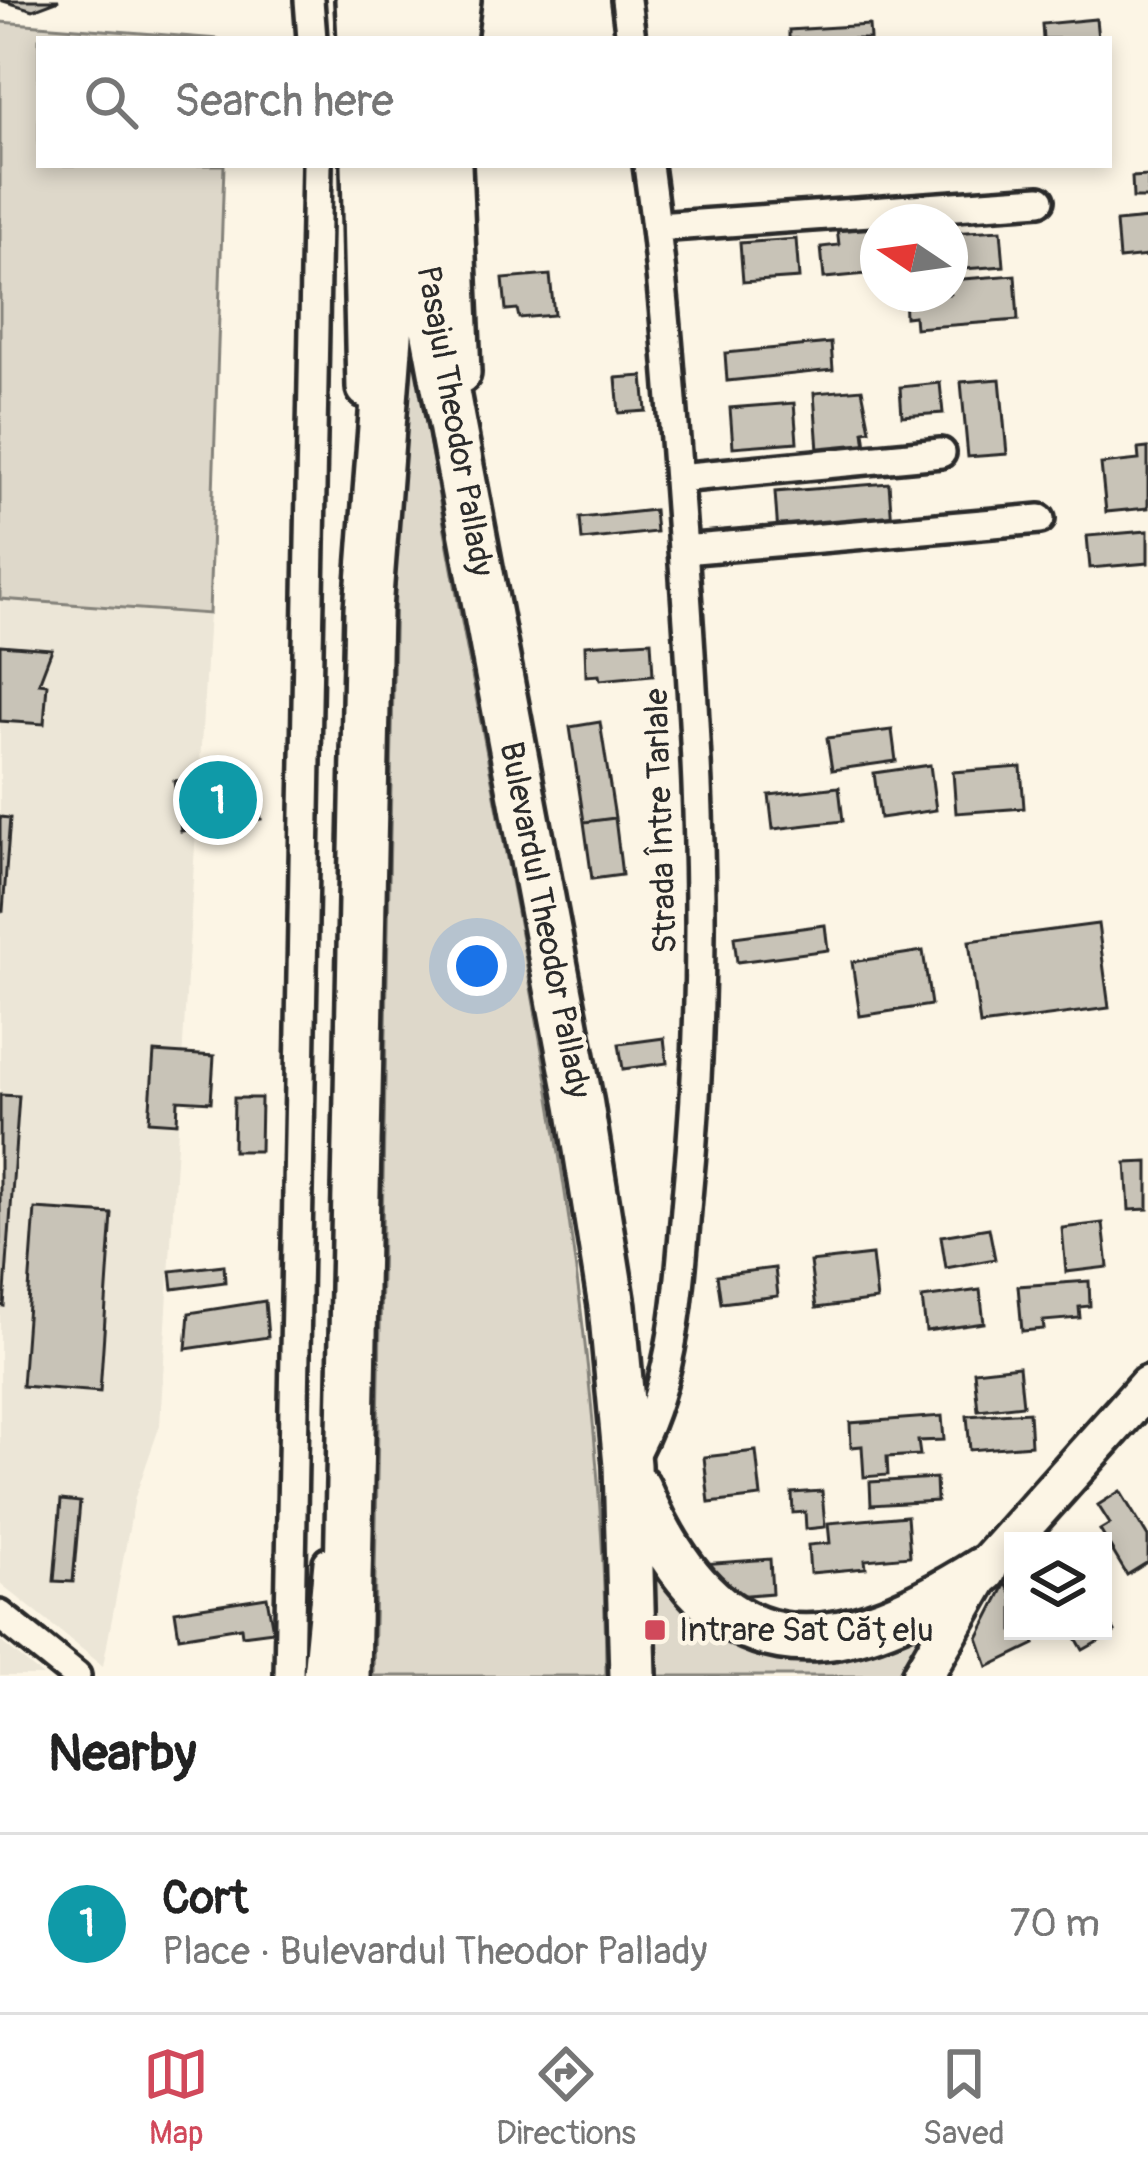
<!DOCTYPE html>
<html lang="en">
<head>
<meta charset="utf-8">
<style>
  :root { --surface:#fff; --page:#f2f2f2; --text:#222; --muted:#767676; --line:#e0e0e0; --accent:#d1495b }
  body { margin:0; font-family:Pangolin,sans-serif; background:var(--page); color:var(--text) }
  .controls { position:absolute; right:36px; bottom:36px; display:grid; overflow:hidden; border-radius:0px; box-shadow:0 6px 18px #0003 }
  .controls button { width:108px; height:108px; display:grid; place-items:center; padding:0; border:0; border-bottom:3px solid var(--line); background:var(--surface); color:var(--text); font:60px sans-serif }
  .compass { position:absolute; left:860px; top:204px; width:108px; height:108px; border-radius:50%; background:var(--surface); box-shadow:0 6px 18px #0003; rotate:283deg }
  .you { position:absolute; left:477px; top:966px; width:42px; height:42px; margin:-30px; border:9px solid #fff; border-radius:50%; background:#1a73e8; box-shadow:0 0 0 18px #1a73e833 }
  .badge { display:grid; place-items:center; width:78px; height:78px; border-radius:50%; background:var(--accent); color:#fff; font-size:39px; font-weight:700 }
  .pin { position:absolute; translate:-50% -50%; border:6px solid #fff; box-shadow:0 3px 12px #0006 }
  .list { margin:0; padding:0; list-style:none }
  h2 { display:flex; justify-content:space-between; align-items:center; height:156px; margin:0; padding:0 48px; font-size:51px }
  h2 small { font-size:39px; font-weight:400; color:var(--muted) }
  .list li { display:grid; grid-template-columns:78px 1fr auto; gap:36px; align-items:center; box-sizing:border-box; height:180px; padding:0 48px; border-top:3px solid var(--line) }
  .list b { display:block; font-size:45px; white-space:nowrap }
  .list p { margin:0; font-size:39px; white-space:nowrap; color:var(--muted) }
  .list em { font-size:39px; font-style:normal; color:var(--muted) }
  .icon { flex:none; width:66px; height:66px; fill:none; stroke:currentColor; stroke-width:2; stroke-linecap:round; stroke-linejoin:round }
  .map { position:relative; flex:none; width:1148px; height:1676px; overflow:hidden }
  .search { position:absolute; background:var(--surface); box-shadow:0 6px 18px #0003; left:36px; right:36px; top:36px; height:132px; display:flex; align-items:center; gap:30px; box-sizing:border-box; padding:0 42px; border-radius:0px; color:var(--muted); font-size:45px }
  .sheet { height:336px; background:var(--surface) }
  nav { display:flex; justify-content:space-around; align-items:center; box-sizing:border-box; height:168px; border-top:3px solid var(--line); background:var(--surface); font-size:33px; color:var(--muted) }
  nav a { display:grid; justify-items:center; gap:6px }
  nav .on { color:var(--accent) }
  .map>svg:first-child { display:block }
  .built { fill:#ece6d7 }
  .green { fill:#ded8ca; stroke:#84827a; stroke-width:3 }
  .building { fill:#c8c3b7; stroke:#2b2b2b; stroke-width:3 }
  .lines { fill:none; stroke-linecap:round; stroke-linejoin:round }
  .street-casing { stroke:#2b2b2b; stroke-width:36 }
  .secondary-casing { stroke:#2b2b2b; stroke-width:48 }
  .primary-casing { stroke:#2b2b2b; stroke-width:54 }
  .street { stroke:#fcf5e5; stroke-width:27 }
  .secondary { stroke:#fcf5e5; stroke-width:39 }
  .primary { stroke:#fcf5e5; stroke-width:45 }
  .poi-dot { fill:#d1495b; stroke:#fcf5e5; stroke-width:4.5 }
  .labels { text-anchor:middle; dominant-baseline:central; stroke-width:9; stroke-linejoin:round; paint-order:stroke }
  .street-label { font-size:33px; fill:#2b2b2b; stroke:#fcf5e5 }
  .poi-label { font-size:33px; fill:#2b2b2b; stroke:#fcf5e5; text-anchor:start }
</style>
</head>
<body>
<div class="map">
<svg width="1148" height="1676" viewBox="0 0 1148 1676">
  <rect width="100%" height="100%" fill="#fcf5e5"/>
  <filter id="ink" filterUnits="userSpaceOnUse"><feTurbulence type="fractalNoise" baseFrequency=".00833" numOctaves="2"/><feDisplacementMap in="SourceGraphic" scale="24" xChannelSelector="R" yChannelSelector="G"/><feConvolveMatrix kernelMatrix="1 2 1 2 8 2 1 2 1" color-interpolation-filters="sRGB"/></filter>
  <g filter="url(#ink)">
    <!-- built -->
    <path class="built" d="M0 599 209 614 160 1425 135 1497 103 1666 0 1583Z
      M0 1641 43 1676H0Z"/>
    <!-- green -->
    <path class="green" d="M0 22 219 39H39V165H224L209 614 0 599Z
      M409 311C475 766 604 1214 606 1676H373L398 440Z
      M658 1571 718 1628 924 1624 926 1637 907 1676H655L651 1577Z"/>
    <!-- building -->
    <path class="building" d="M0 0H59L33 10Z
      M1096 19 1098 39H1043L1042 24Z
      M869 25 870 39H789V30Z
      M1148 176V198H1133L1132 177Z
      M1148 219V256L1119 259 1116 222Z
      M878 224V273L824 278 821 247 839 245 837 228Z
      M1001 230 1004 266 950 270V233Z
      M796 239 799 278 743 282 740 243Z
      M550 275 554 315 519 318 517 309 506 310 503 279Z
      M1015 275 1018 320 915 328 914 316 905 317 904 294H950V280Z
      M831 343 833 370 727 381 725 353Z
      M643 376 646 411 619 413 616 378Z
      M1000 379 1007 454 968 457 961 382Z
      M940 383 943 413 902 416 900 387Z
      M862 389 870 430 864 431 866 447 818 451 814 393Z
      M794 403 797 442 733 447 730 408Z
      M1148 448V508L1106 512 1101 464 1139 460 1138 449Z
      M889 483 892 525 778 534 775 492Z
      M654 510 656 532 582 540 580 518Z
      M1148 531V563L1090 568 1087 536Z
      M651 641 653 675 600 680 599 675 586 676 585 645Z
      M0 645 52 649 39 683 47 684 44 724 0 721Z
      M600 722 615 818 584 822 570 727Z
      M892 730 896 761 832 770 827 738Z
      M930 765 936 810 880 818 874 773Z
      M1021 767 1024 808 956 813 953 772Z
      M254 770 261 819 181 831 174 781Z
      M839 787 843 821 773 829 769 795Z
      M0 817 10 818 3 911 0 910Z
      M615 818 622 875 592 879 584 822Z
      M1098 924 1109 1008 980 1025 969 941Z
      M825 925 828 950 737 962 734 937Z
      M923 951 931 1005 860 1016 852 962Z
      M664 1038 667 1063 623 1069 619 1044Z
      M154 1052 214 1056 211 1102 178 1100 177 1123 149 1121Z
      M0 1095 19 1096 4 1306 0 1305Z
      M234 1098H261L260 1151H233Z
      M1148 1162V1209L1129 1210 1126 1163Z
      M35 1209 112 1214 100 1392 22 1386Z
      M1103 1223 1108 1267 1066 1272 1062 1228Z
      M989 1228 995 1259 946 1268 941 1236Z
      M872 1255 877 1300 816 1308 810 1262Z
      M224 1265 225 1282 173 1289 171 1271Z
      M775 1268 778 1296 721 1303 717 1275Z
      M1089 1281 1090 1306 1079 1307 1080 1318 1043 1321 1044 1329 1022 1331 1018 1286Z
      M980 1290 984 1323 926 1331 922 1298Z
      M265 1301 268 1337 186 1349 189 1313Z
      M1019 1366 1023 1405 978 1410 974 1371Z
      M1029 1412 1031 1445 970 1450 967 1416Z
      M942 1416 944 1440 918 1441 920 1455 887 1457 888 1475 864 1477 862 1446 851 1447 850 1423Z
      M756 1451 761 1497 709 1503 704 1457Z
      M936 1478 937 1501 871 1505 870 1482Z
      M822 1491 825 1527 806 1529 805 1512 793 1513 792 1493Z
      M1120 1491 1148 1537V1562L1127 1575 1100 1530 1110 1524 1098 1505Z
      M61 1500 80 1502 73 1582 54 1581Z
      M907 1516 910 1556 865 1560 866 1568 810 1573 808 1545 830 1543 828 1523Z
      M770 1559 772 1593 723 1597 701 1564Z
      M1006 1583 1013 1598V1631H1029L1035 1644 988 1667 978 1638Z
      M267 1597 273 1631 242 1635 241 1627 179 1637 175 1611Z
      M1103 1611 1115 1632 1083 1650 1072 1631H1103Z"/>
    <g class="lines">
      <!-- street casing -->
      <g class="street-casing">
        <path id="street" d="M309 0 312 39
          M626 0 631 39
          M657 227 1040 200
          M678 478 941 453
          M683 550 1040 519
          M630 1462C676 1383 679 1287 687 1198 710 968 699 765 682 536 673 412 665 288 648 165
          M0 1615 76 1676
          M289 1676 317 165
          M317 1676 328 1562"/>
      </g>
      <!-- secondary casing -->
      <g class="secondary-casing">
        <path id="secondary" d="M356 0 358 39
          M455 39 460 0
          M362 165 367 388
          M451 165 460 373
          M922 1676 983 1570 1148 1386"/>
      </g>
      <!-- primary casing -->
      <g class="primary-casing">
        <path id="primary" d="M389 0 390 39
          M424 0V39
          M425 165 430 307 580 1105 612 1306 627 1465 633 1676
          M637 1488C716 1674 827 1669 983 1570
          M346 1676 368 609 390 323 391 165"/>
      </g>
      <!-- street -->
      <use href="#street" class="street"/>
      <!-- secondary -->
      <use href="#secondary" class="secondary"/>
      <!-- primary -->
      <use href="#primary" class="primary"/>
    </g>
  </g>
  <!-- markers -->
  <rect class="poi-dot" x="643" y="1618" width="24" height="24" rx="6"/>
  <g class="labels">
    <!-- street labels -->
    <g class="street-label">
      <text transform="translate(455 421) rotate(80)">Pasajul Theodor Pallady</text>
      <text transform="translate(661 821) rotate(-92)">Strada Între Tarlale</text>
      <text transform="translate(545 920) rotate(79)">Bulevardul Theodor Pallady</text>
    </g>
    <!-- poi labels -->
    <g class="poi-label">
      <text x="679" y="1630">Intrare Sat Cățelu</text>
    </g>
  </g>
</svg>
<div class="controls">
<button><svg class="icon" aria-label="layers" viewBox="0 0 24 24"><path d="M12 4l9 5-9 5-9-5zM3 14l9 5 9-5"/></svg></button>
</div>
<svg class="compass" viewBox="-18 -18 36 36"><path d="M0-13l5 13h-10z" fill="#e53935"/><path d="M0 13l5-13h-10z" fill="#767676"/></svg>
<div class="you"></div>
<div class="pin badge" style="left:218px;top:800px;background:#0f9aa8">1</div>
<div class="search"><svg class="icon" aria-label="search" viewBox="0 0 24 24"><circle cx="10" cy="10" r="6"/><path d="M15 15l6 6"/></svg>Search here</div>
</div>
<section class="sheet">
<h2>Nearby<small></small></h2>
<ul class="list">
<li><span class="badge" style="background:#0f9aa8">1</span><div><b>Cort</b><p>Place · Bulevardul Theodor Pallady</p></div><em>70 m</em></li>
</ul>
</section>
<nav>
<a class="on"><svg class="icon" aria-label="map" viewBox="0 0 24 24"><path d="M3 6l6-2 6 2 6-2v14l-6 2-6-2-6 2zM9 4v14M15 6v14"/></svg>Map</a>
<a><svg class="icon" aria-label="directions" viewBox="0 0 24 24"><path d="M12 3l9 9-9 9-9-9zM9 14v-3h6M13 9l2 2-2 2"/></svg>Directions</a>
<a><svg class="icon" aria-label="saved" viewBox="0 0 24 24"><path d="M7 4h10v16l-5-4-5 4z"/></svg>Saved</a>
</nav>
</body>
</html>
